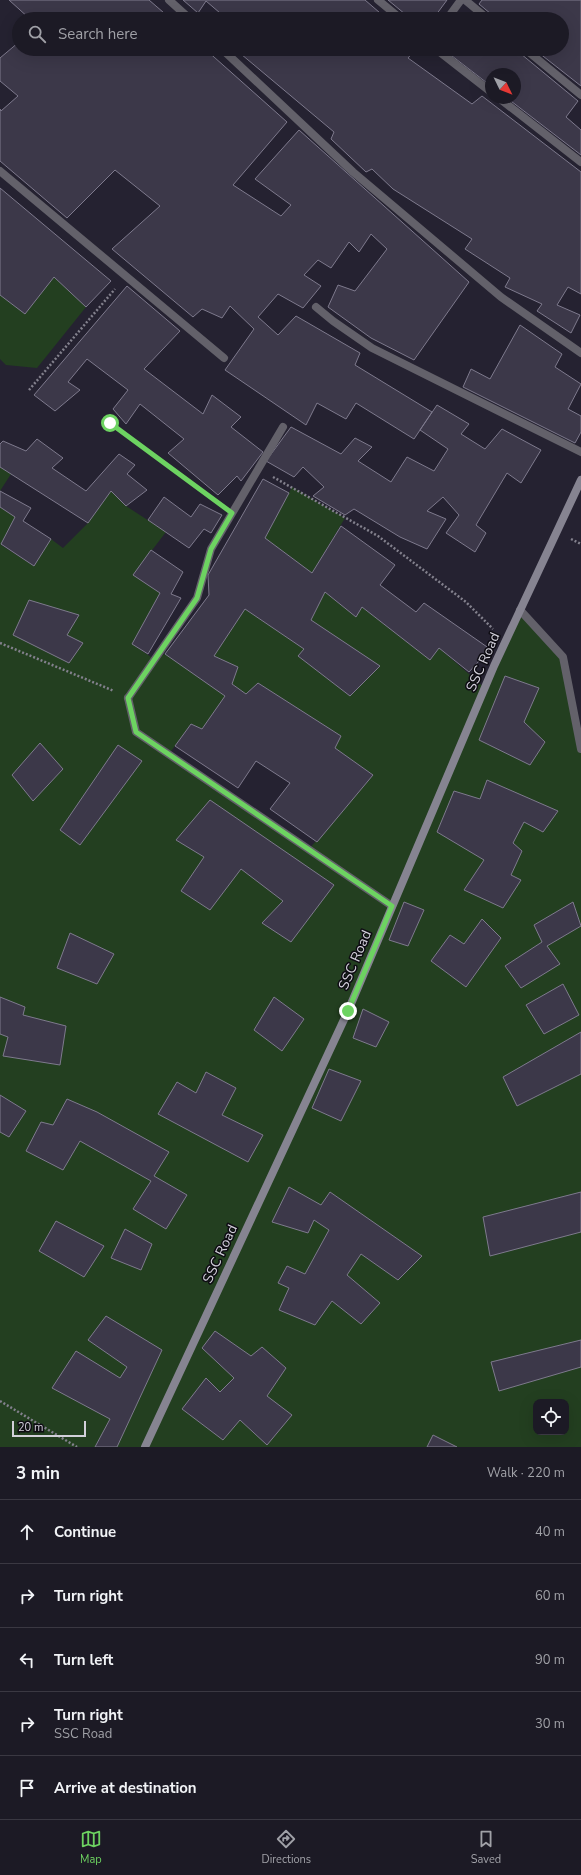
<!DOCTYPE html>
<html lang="en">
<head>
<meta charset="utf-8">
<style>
  :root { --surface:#1c1a25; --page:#25232d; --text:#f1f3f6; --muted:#a0a1a7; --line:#3a3842; --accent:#6dd361 }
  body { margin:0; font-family:"Nunito Sans",sans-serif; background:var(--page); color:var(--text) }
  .controls { position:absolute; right:12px; bottom:12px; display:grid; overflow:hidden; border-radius:8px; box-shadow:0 4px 16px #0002 }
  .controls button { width:36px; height:36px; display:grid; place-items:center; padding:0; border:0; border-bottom:1px solid var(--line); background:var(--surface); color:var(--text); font:20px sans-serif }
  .compass { position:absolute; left:485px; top:68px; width:36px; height:36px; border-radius:50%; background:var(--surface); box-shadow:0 4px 16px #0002; rotate:133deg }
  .scale { position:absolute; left:12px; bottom:10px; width:74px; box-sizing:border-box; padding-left:4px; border:2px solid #d2d0da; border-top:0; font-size:11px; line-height:14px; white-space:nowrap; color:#d2d0da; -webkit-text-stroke:3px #0e0c13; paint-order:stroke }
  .stop { position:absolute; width:12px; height:12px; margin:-9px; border:3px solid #6dd361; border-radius:50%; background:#fff }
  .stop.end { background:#6dd361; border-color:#fff; box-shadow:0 1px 4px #0008 }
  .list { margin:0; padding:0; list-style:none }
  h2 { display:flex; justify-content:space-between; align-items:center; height:52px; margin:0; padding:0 16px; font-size:17px }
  h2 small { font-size:13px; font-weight:400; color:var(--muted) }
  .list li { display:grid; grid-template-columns:26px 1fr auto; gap:12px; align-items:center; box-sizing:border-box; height:64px; padding:0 16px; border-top:1px solid var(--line) }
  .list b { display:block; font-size:15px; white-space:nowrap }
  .list p { margin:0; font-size:13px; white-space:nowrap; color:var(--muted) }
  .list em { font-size:13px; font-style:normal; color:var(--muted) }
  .icon { flex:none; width:22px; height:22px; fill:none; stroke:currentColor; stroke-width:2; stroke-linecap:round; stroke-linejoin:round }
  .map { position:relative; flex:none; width:581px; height:1447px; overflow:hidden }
  .search { position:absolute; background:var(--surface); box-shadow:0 4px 16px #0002; left:12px; right:12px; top:12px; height:44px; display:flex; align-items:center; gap:10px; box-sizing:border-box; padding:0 14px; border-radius:22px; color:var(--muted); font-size:15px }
  .sheet { height:372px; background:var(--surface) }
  nav { display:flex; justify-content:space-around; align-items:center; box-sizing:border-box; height:56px; border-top:1px solid var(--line); background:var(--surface); font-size:11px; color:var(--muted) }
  nav a { display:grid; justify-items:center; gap:2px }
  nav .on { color:var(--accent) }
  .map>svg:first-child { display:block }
  .green { fill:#233f20; fill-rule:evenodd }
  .building { fill:#3c3849; stroke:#7e7a8d }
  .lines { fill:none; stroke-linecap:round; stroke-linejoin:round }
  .path { stroke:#83818d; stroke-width:2.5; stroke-dasharray:2 2; stroke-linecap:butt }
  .lane { stroke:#63616a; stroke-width:8 }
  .street { stroke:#63616a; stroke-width:8 }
  .secondary { stroke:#868491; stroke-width:8 }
  .route { stroke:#6dd361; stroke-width:5 }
  .labels { text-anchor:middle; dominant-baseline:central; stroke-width:3; stroke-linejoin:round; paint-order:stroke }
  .street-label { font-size:14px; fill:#d2d0da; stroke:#0e0c13 }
</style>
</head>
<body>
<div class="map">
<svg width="581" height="1447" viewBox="0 0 581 1447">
  <rect width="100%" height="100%" fill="#252231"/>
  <!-- green -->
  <path class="green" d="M54 277 86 307 37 368 6 365 0 359V295L25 313Z
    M0 467 11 474 0 491Z
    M292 487 345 518 312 573 265 538Z
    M111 491 126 506 166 532 133 575 160 593 132 644 154 659 165 654 225 696 202 729 191 724 169 754 309 849 373 775 335 748 341 736 258 683 246 694 232 684 238 667 214 656 245 609 304 649 298 656 350 696 380 666 311 620 325 592 356 617 362 607 430 660 439 648 485 688 520 610 563 657 581 749V1447H0V507L15 517 1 545 34 566 51 539 63 548 88 523ZM536 1402H566V1432H536Z"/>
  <!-- building -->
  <path class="building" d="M9 0H149L171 19H30Z
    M183 0H365L387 19H227L206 1 198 13Z
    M388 0H447L433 19H411Z
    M482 0H581V86L534 49H562V19H497L479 4Z
    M472 13 479 19H467Z
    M19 42V49H205L287 122 233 185 281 216 291 205 255 179 299 130 469 282 414 360 371 338 328 307 338 285 355 291 387 249 371 234 359 252 349 242 331 268 318 260 304 275 321 286 303 308 278 294 258 317 278 335 296 316 360 353 355 365 432 412 414 439 356 403 346 419 317 403 306 425 225 370 254 329 230 306 222 318 202 309 193 317 112 249 160 206 115 170 67 218 0 161V109L1 111 18 96 0 81V58Z
    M235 49H416L408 58 472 104 482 96 581 172V294L568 287 557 305 580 315 571 333 537 311 542 304 505 287 510 278 465 249 472 239 393 189 372 169 366 172 331 139 334 132Z
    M443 49H515L578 101 566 117 581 130V155L507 98H515V74H491V86Z
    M0 188 111 281 86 307 54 277 25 314 0 295Z
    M127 286 180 331 144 369 203 414 212 395 241 417 231 427 263 452 241 481 237 476 218 495 168 453 184 439 140 404 126 424 113 409 128 390 87 359 68 382 80 390 55 411 34 395Z
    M520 325 562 354 555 367 581 384 568 409 581 416V432L575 443 463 387 471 369 490 379Z
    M437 405 469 424 461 434 485 449 502 429 541 450 521 483 507 473 476 525 486 533 475 552 446 533 459 515 443 497 427 511 446 519 427 549 400 537 354 509 345 515 313 496 324 487 303 467 294 477 266 461 291 427 341 454 355 438 372 447 358 461 391 482 407 457 434 471 448 449 420 430Z
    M37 439 63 458 52 468 86 491 119 454 135 465 127 474 147 490 126 506 111 491 88 523 0 467V444L3 441 26 451Z
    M263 479 289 493 265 538 312 573 341 526 395 565 380 585 416 612 424 603 490 649 469 672 439 648 430 660 362 607 356 617 325 592 311 620 380 666 350 696 298 656 304 649 245 609 214 656 238 667 232 684 246 694 258 683 341 736 335 748 373 775 317 842 270 809 290 783 256 761 238 788 175 746 191 724 202 729 225 696 165 654 209 595 208 575Z
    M0 491 31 508 23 521 51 539 34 566 1 544 15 517 0 507Z
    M164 497 191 517 200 504 222 515 211 533 204 529 189 548 148 520Z
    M151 550 183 572 171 594 181 598 148 654 132 644 160 593 133 575Z
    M29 600 79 615 67 635 83 643 69 663 13 635Z
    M505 676 539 688 524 722 545 742 530 765 479 740Z
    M40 743 63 769 33 801 12 775Z
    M118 745 142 761 80 845 60 830Z
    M487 780 558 811 543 832 524 822 513 843 522 851 511 875 521 880 503 908 464 890 484 860 437 832 454 791 480 799Z
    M210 800 334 885 291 942 262 923 283 901 241 869 210 910 181 891 204 857 176 840Z
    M404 902 424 910 408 946 389 940Z
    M573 902 581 926 547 946 560 964 521 988 505 966 542 942 534 925Z
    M482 919 501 938 466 987 431 961 450 935 464 944Z
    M70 933 114 954 97 984 57 968Z
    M563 984 579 1015 544 1034 526 1005Z
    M0 997 25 1007 23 1015 66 1026 60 1065 3 1056 8 1037 0 1034Z
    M274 997 304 1019 282 1051 254 1030Z
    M363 1009 389 1022 376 1047 353 1038Z
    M581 1032V1074L517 1106 503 1077Z
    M329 1069 361 1081 341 1121 312 1108Z
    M206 1072 236 1088 222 1115 263 1135 248 1162 158 1114 177 1082 196 1093Z
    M0 1095 26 1111 9 1137 0 1132Z
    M67 1099 97 1112 169 1152 154 1176 187 1195 166 1229 133 1209 151 1181 80 1141 63 1170 26 1151 41 1122 53 1125Z
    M289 1187 321 1205 330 1192 422 1256 398 1280 361 1254 347 1275 380 1303 361 1324 332 1301 315 1325 279 1310 289 1288 278 1283 287 1266 305 1274 329 1230 314 1220 308 1233 272 1222Z
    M581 1192V1232L490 1256 483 1217Z
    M56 1221 104 1246 84 1277 39 1251Z
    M125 1229 152 1244 141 1270 111 1258Z
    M106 1316 162 1350 117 1447H95L110 1419 52 1388 76 1351 120 1378 127 1367 88 1340Z
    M215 1331 251 1356 262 1347 286 1368 267 1396 292 1415 267 1445 240 1420 223 1440 182 1409 206 1378 220 1392 234 1378 202 1348Z
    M581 1340V1367L499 1391 491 1362Z
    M433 1435 457 1447H427Z"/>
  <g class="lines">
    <!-- path -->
    <path class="path" d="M29 390 115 289
      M110 423 219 503
      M273 477 378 536 466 602 493 629
      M571 539 581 544
      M0 643 114 691
      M0 1401 77 1447"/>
    <!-- lane -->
    <path class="lane" d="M378 0 401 19
      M465 0 488 19
      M447 19 461 0
      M436 49 491 92
      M525 49 581 95
      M499 98 581 162
      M0 171 224 358
      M316 307 333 321 372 348 581 452
      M128 698 197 598 211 549 283 427"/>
    <!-- street -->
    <path class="street" d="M169 0 190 19
      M222 49 353 172 501 297 581 353
      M520 610 563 657 581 749
      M128 698 136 732 392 906"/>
    <!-- secondary -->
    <path class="secondary" d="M145 1447 348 1011 494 666 581 480"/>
  </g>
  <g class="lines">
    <!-- route -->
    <path class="route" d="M110 423 232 513 211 549 197 598 128 698 136 732 392 906 348 1011"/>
  </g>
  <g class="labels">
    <!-- street labels -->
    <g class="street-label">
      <text transform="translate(483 662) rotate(-66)">SSC Road</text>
      <text transform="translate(355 960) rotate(-67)">SSC Road</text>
      <text transform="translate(220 1254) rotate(-65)">SSC Road</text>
    </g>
  </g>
</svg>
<div class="controls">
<button><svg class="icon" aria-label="locate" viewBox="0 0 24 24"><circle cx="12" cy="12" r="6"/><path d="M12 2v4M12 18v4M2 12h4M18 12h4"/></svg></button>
</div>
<svg class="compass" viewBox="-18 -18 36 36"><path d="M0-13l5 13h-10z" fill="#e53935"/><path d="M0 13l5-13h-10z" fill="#a0a1a7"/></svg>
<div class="scale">20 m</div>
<div class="stop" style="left:110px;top:423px"></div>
<div class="stop end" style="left:348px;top:1011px"></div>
<div class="search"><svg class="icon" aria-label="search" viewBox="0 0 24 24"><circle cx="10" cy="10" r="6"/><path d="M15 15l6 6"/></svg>Search here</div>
</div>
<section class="sheet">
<h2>3 min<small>Walk · 220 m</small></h2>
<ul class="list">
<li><svg class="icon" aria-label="ahead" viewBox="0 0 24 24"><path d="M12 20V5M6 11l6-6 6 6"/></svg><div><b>Continue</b></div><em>40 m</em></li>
<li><svg class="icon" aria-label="right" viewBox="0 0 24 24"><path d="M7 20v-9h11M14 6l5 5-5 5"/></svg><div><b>Turn right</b></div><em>60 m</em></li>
<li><svg class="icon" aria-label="left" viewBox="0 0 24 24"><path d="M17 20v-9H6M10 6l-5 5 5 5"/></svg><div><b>Turn left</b></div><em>90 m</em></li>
<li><svg class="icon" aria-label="right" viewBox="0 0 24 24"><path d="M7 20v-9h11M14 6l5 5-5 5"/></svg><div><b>Turn right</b><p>SSC Road</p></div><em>30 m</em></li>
<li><svg class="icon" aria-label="arrive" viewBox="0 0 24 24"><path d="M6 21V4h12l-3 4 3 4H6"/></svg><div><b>Arrive at destination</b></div></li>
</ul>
</section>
<nav>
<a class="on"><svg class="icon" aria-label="map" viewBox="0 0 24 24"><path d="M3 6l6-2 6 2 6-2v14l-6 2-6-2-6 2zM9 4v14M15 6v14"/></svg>Map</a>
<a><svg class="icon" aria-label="directions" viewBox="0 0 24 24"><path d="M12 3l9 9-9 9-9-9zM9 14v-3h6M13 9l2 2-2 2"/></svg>Directions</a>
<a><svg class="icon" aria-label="saved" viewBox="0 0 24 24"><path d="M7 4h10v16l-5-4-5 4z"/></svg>Saved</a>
</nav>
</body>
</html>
